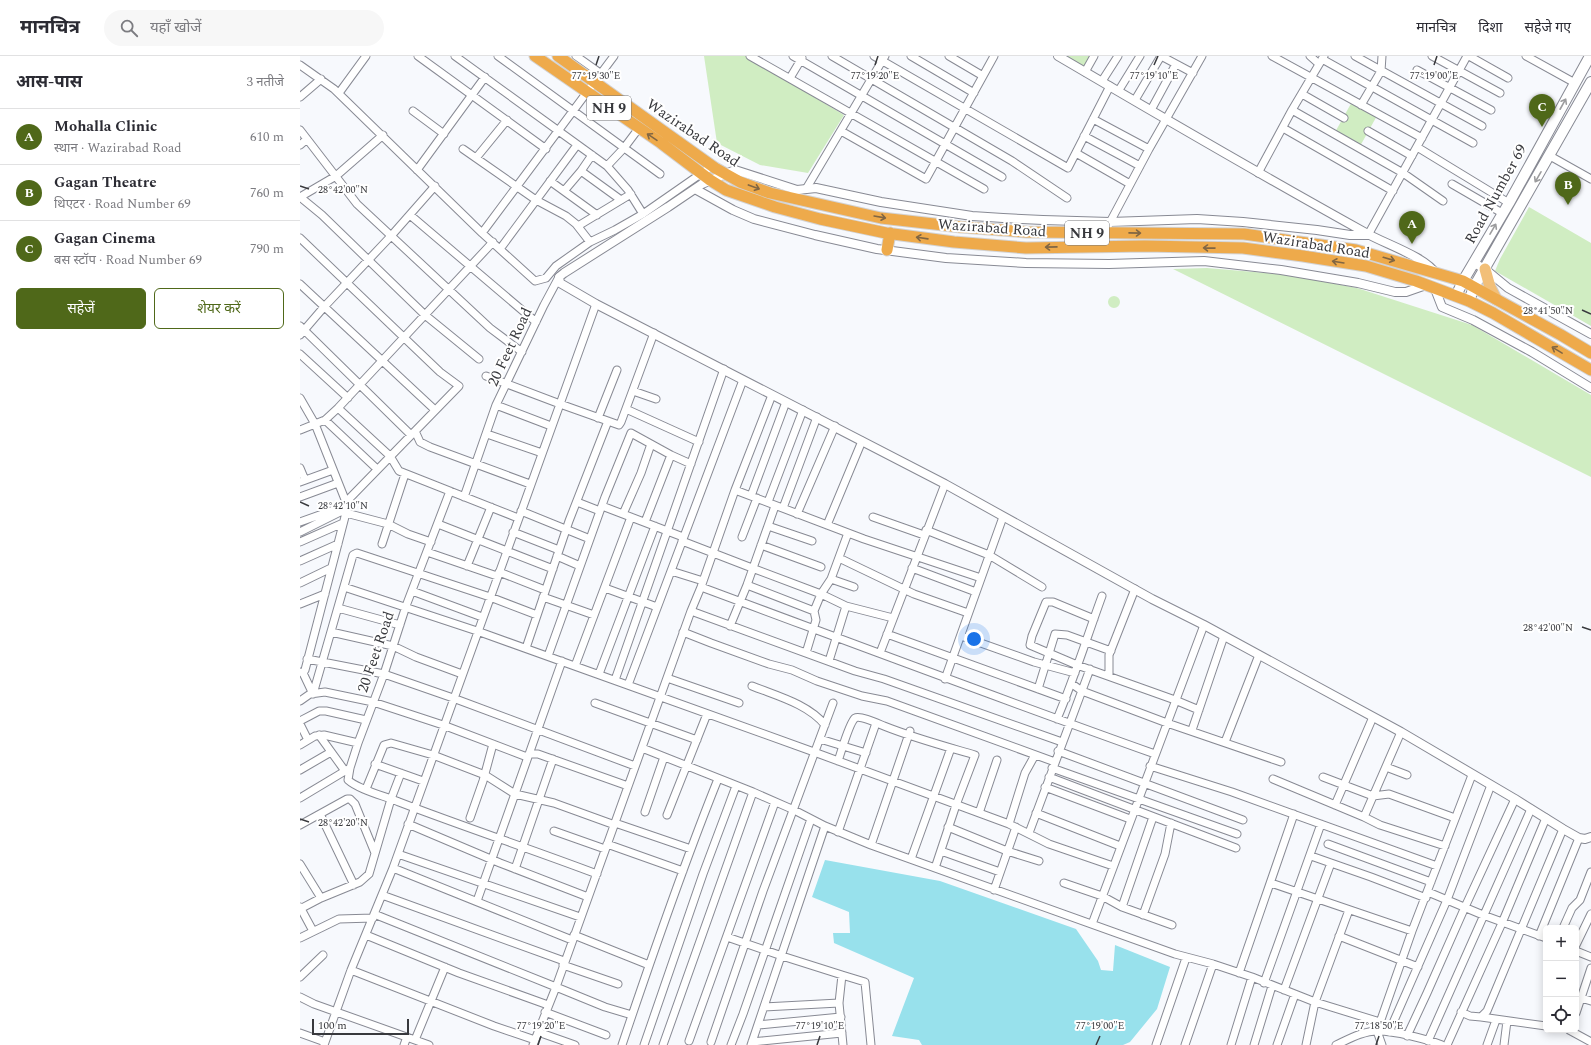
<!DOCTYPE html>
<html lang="hi">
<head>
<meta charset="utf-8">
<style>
  :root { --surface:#fff; --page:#f7f7f7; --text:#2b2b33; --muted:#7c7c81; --line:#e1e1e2; --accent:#4f6819 }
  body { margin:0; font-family:Spectral,"Noto Sans Devanagari",serif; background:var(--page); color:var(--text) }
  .controls { position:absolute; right:12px; bottom:12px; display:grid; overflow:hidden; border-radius:6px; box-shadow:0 2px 10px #0003 }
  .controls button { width:36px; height:36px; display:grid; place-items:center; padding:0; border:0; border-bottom:1px solid var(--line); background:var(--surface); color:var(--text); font:20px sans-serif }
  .scale { position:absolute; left:12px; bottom:10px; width:97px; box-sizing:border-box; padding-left:4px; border:2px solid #38393d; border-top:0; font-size:11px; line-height:14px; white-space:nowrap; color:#38393d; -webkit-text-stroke:3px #fff; paint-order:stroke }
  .you { position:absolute; left:674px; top:583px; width:14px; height:14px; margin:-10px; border:3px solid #fff; border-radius:50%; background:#1a73e8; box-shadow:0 0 0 6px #1a73e833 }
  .badge { display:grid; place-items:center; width:26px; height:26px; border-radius:50%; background:var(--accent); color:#fff; font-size:13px; font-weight:700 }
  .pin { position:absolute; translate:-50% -33px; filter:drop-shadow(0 1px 2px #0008) }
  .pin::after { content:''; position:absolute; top:21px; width:14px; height:12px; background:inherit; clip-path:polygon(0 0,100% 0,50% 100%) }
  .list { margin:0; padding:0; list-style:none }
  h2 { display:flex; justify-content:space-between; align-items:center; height:52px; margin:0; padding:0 16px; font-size:17px }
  h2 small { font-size:13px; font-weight:400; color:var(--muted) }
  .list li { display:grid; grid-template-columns:26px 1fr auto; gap:12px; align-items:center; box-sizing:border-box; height:56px; padding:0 16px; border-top:1px solid var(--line) }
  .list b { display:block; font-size:15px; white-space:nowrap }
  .list p { margin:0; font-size:13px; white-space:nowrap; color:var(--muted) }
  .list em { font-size:13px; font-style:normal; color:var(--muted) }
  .actions { display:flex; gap:8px; padding:12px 16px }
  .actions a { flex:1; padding:9px 0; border:1px solid var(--accent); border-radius:6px; text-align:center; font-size:14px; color:var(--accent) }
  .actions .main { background:var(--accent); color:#fff }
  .icon { flex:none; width:22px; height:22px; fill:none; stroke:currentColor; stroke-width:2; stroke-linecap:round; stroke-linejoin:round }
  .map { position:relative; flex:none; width:1291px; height:989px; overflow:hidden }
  header { display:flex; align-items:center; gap:24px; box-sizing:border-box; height:56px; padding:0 20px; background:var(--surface); border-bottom:1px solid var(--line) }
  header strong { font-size:19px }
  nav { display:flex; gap:22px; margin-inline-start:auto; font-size:14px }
  .search { width:280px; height:36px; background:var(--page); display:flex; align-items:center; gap:10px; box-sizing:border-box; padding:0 14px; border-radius:22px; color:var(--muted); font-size:15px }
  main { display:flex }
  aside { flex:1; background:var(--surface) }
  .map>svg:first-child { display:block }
  .green { fill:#d0edc2 }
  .water { fill:#98e1ec }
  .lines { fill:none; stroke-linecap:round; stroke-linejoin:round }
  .minor-casing { stroke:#888a94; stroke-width:9 }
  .tertiary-casing { stroke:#888a94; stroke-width:10 }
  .secondary-casing { stroke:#888a94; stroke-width:12 }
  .primary-casing { stroke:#d3d3d4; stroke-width:13 }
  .trunk-casing { stroke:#d3d3d4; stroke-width:13 }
  .minor { stroke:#fff; stroke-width:7 }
  .tertiary { stroke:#fff; stroke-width:8 }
  .secondary { stroke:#fff; stroke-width:10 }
  .primary { stroke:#f2bf78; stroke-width:11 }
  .trunk { stroke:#eeaa4b; stroke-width:11 }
  .oneway { stroke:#9c9c9e }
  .oneway2 { stroke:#816643 }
  .ticks { fill:none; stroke:#38393d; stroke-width:1.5 }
  .labels { text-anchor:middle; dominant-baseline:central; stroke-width:4; stroke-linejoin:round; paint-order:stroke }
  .shield { fill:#fff; stroke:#747477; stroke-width:1 }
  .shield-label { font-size:14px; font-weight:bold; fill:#38393d }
  .street-label { font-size:15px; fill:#38393d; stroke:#fff }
  .ticks-label { font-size:10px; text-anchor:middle; fill:#38393d; stroke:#fff; stroke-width:4; stroke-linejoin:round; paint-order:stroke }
</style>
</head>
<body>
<header>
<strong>मानचित्र</strong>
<div class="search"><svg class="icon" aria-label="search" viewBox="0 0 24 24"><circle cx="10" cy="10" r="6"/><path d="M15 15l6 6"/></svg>यहाँ खोजें</div>
<nav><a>मानचित्र</a><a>दिशा</a><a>सहेजे गए</a></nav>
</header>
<main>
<aside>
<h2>आस-पास<small>3 नतीजे</small></h2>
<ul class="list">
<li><span class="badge">A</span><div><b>Mohalla Clinic</b><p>स्थान · Wazirabad Road</p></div><em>610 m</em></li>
<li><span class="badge">B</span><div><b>Gagan Theatre</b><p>थिएटर · Road Number 69</p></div><em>760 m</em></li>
<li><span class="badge">C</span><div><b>Gagan Cinema</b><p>बस स्टॉप · Road Number 69</p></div><em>790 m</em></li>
</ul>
<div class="actions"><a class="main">सहेजें</a><a>शेयर करें</a></div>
</aside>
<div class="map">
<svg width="1291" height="989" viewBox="0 0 1291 989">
  <rect width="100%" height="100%" fill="#f7f9fd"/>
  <!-- green -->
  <path class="green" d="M404 0H446L544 59 508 117 460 109 417 87Z
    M758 0H794L785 16Z
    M1053 44 1078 58 1059 92 1034 78Z
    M1229 151 1291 187V270L1195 215 1200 203Z
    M907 212 988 219 1057 232 1172 269 1291 339V421L873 213Z
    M808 246a6 6 0 1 1 12 0a6 6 0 1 1-12 0Z"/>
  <!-- water -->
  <path class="water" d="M525 804 640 825 776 873 798 905 801 914 813 915 815 889 870 911 857 953 830 986 823 989H622L619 984 592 980 614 922 534 887 533 877H550L549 856 512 841Z"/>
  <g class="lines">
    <!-- minor casing -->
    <g class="minor-casing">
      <path id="minor" d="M118 0 246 93
        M155 0 307 110 328 134 343 158
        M198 0 360 118
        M276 0 300 17
        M450 0 684 133
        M493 0 702 121
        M532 0 712 105 767 142
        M574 0 768 112 810 30
        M611 0 674 37
        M649 0 683 20
        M861 0 893 17
        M972 0 1122 82
        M1010 0 1019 8
        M1055 0 1182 70
        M1132 0 1200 37
        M1169 0 1208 22
        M1226 0 1275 27
        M1022 3 1173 87
        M0 9 34 33 182 177 235 225 246 222 256 210 290 186 315 174 343 158 412 110
        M1117 14 1191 54
        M785 16 794 0
        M490 22 502 2
        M802 25 818 0
        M819 34 840 0
        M39 37 66 0
        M1002 38 1044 62
        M0 41 21 23
        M835 44 861 0
        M1061 49 1081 15 1082 0
        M851 54 876 8
        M992 54 1103 117 1143 145
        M113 55 144 78
        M793 63 849 93
        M983 72 1093 135
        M0 74 57 148 190 272 222 296
        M541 75 626 123 694 0
        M1068 75 1112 100
        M784 80 840 110
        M0 89 7 83
        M1117 91 1209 147
        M163 93 236 144 266 160 276 168 290 186
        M776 97 830 128
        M1250 100 1291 123
        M176 102 207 64
        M307 110 324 92 339 72
        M117 114 185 21
        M281 115 292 99
        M958 117 992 54 1024 0
        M250 125 297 159
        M1152 128 1202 157
        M506 133 585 0
        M264 135 281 115 321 144
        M0 141 22 159 125 259 179 303
        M0 141 36 120 83 79
        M110 159 236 266
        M278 170 331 138
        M808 170 849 93 902 0
        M182 177 314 0
        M1068 179 1167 0
        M0 182 140 316 159 330 46 446
        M200 193 277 89
        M0 228 135 354
        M0 270 111 379
        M0 279 24 251 91 180 135 130
        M0 298 48 342
        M186 320 260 348 319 369 321 366 354 277
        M333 335 356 343
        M0 342 15 368 46 446 47 453 5 614 3 617 0 616
        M196 349 251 370
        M38 352 90 400 99 415 218 462
        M326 353 399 386
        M298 362 317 314
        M25 364 77 413
        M0 374 25 364 38 352 193 186
        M115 375 120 386 130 391 230 428
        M187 378 242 397
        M0 412 5 424
        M0 426 33 414
        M435 434 564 483 681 522
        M150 435 106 550 84 618 58 687 50 712 48 724C59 734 85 740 99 746 164 771 231 793 297 818
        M451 440 486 346
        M0 441 38 427
        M164 441 196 349 244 249 259 221
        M277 446 300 455
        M468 446 503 354
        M302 450 383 481
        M483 452 517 361
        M221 455 290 483
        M42 456 88 468 108 478 131 486
        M323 458 341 417 351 388
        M497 458 535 370
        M573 461 624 479
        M0 466 42 451
        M345 466 371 399
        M138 468 253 513
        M527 469 562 385
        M468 470 512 485
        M626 474 689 499 742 531
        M0 476 46 453
        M213 476 259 494
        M442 481 457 442
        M382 485 452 512 521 538 546 550 593 562
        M0 486 43 467
        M82 488 105 418
        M461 489 521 511
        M127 496 197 520
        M257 500 280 510
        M539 502 614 538 668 557
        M0 505 38 488
        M167 510 191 451
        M612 512 676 536
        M371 515 403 525
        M199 516 245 534
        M531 523 554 531
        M0 527 31 512
        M447 529 514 555
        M44 531 177 575 514 696 709 768 749 788 813 810
        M401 531C552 587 703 644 855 698
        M305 532 357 551
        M112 535 182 561
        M243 541 294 559
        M0 548 25 538
        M38 552 100 569
        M391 555 555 615 584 623 762 686
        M794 563 753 546H746L732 580 730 589 777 609 875 644 899 654
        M430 570 447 529 475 450
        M31 576 93 590 116 601 162 618
        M383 576 411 587 469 608 492 614 517 625 562 640 587 645 755 706
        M587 578 766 643
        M661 580 734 606 775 617
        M226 592 269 465 308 365
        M506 597 516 564 514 555 521 538 531 523 548 477
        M580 597 645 428
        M248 600 305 441 331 377 371 399 391 408
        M7 603 84 618 153 642 335 710
        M529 605 546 550
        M275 610 331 461
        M3 617 13 638
        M299 618 355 470
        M809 620V599L835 533
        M367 622 439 647
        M645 623 703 461
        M315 624 424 313
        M772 628 782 635 867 667 981 706
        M328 629 443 324
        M452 630C477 640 508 648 525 669
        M738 633 755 578 767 579 811 595
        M13 638 53 499 57 497 190 541 237 559
        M0 645 10 638 25 636 73 646 143 669 227 701 229 698H238L328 730
        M295 647 397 684
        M757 663C774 623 787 581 802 540
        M0 665 19 655H26L66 664
        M0 668 8 684
        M892 674 924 580
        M19 679 45 715
        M520 683 566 697
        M925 686 959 599
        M0 689 15 680 24 679 58 687
        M342 692 453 736 494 754 525 770 571 789 875 898 913 908 952 921 1015 946 1080 966
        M758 695 943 764
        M538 705C541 697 549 667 555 662 560 659 579 668 584 670 614 682 644 690 675 699L656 749 635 812
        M75 708 123 725
        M850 710 932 736 1137 810
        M1086 711 1107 719
        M752 712 937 778
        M0 714 31 696
        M749 721 936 792
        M1023 721 1073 740 1089 738 1155 762
        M973 723 1064 761 1080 769 1145 790
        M745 731 830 763
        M66 733 84 689 91 687 133 699 185 719 215 738 254 747 312 768 315 767 391 793
        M0 742 50 712
        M1035 749 1073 661
        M345 756 364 701
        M679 757 697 704
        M736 757 820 790
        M20 758 54 829
        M367 759 407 658
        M1064 761 1101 676
        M170 762 183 725 193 688
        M108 768 200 807 288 841
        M709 768 725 717 735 699
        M0 769 47 743H50L55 748 75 797
        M648 771 707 795 739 805
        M254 775 305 793
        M538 776 575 670
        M729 777 790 613
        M307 788 383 815
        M1028 788 1131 826
        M571 789 610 675
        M641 795 700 816
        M98 798 280 861
        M1011 800 1071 821 1126 842
        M611 803 651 692
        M0 808 21 842
        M93 812 272 884
        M215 813 253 703
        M764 827 802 840 822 851 872 869
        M971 827 1112 875
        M694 834 716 771
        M1128 836 1183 859 1246 882
        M82 839 264 905
        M177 845 262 605
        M0 851 13 875
        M822 851 853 761
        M0 853 21 842 60 826 69 818 91 743 101 717
        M74 858 256 931 305 951 332 959
        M843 859 865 798 871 767
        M792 868 904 569
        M1263 872 1272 852 1280 844 1291 816
        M66 879 159 917 248 949
        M274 879 349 909
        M1039 880 1118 911
        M1239 880 1279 782
        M427 881 482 900 542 919
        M0 882 39 863 73 862
        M1276 889 1291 858
        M1276 895 1291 901
        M263 909 318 928
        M51 914 194 970 235 984
        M939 917 994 758
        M0 921 23 899
        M964 927 1021 768
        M984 934 1031 807
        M0 941 14 948 129 989
        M1281 942 1291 945
        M464 951 539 947
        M245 956 306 979
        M1161 956 1170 960 1181 961 1187 955 1263 773
        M1276 957 1291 912
        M1181 961 1246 970
        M458 969 541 961
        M1269 974 1291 986
        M238 976 275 989
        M1089 976 1147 844 1191 729
        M0 977 25 986
        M1107 980 1127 937 1165 851 1215 743
        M115 984 145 911
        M389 985 475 746
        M1128 985 1231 753
        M411 986 463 835 533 647
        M452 986 542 977
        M24 989 51 914 93 812 296 248
        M104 989 107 981
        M233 989 256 931 391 555 401 531 435 434 472 339
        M322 989C352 900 383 810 418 723
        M344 989 403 818 436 730
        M363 989 453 736
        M431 989 443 958 511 763
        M451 989 525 770
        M543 989 539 947 542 919 565 926 571 989
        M856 989 886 902
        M885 989 913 908
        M931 989 952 921
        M954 989 972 930
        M977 989 995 938
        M1006 989 1015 946 1049 854
        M1036 989C1049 983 1063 975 1078 975 1095 975 1126 983 1142 989
        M1082 989 1077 975 1112 875 1172 719
        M1147 989 1202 867 1246 762
        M1187 989 1196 964
        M1204 989 1207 965"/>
    </g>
    <!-- tertiary casing -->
    <g class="tertiary-casing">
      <path id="tertiary" d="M758 0C860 60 963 120 1066 177 1085 188 1126 201 1136 218
        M395 133 433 154 454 163 515 179 577 193 646 202 726 207 809 208 904 205 981 214 1058 227 1095 236H1106L1126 229
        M497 134 435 114 402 128 368 151 264 217 259 221 260 227 296 248 645 428 852 543 904 569 1101 676 1215 743 1263 773 1279 782 1285 783 1291 781
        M494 138 497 134 516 132 581 146 672 160 703 162 743 164 810 166 897 163 943 166 1017 174 1050 179H1068
        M1174 207 1185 213 1208 232 1291 278
        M1135 233 1142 251 1173 264 1232 296 1291 332"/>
    </g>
    <!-- secondary casing -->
    <g class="secondary-casing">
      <path id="secondary" d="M1156 240 1163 225 1209 147 1290 0
        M1169 245 1174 231 1291 26"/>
    </g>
    <!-- primary casing -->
    <g class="primary-casing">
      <path id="primary" d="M1185 213 1190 231 1196 243"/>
    </g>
    <!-- trunk casing -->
    <g class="trunk-casing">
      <path id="trunk" d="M235 0 361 87 410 124 426 134 475 151 520 163 586 177 654 186 726 192 845 190 943 192 1003 200 1066 210 1116 225 1169 245 1193 257 1291 314
        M258 0 415 112 440 126 470 137 581 162 661 171 727 176 944 178 1056 194 1163 225 1261 279 1291 297
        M587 194 590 177"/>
    </g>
    <!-- minor -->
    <use href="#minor" class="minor"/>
    <!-- tertiary -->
    <use href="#tertiary" class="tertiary"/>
    <!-- secondary -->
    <use href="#secondary" class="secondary"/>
    <!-- primary -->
    <use href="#primary" class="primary"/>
    <!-- trunk -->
    <use href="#trunk" class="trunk"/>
  </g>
  <!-- one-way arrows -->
  <defs><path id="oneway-shaft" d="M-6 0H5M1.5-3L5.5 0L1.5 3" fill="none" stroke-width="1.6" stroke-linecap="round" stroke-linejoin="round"/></defs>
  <g class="oneway">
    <use href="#oneway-shaft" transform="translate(1263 48) rotate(-61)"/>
    <use href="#oneway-shaft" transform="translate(1238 121) rotate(120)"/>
    <use href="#oneway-shaft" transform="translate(1193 173) rotate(-60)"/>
  </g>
  <g class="oneway2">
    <use href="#oneway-shaft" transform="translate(352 81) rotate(-146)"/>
    <use href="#oneway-shaft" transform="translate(454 131) rotate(20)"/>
    <use href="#oneway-shaft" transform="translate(580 161) rotate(10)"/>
    <use href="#oneway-shaft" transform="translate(835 177) rotate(1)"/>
    <use href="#oneway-shaft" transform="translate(622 182) rotate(-172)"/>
    <use href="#oneway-shaft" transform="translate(751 191) rotate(179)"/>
    <use href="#oneway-shaft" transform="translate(909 192) rotate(-179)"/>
    <use href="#oneway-shaft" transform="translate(1089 203) rotate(16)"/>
    <use href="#oneway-shaft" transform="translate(1038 206) rotate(-171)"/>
    <use href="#oneway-shaft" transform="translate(1257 294) rotate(-149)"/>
  </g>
  <!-- ticks -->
  <path class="ticks" d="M296 9 299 0M575 9 578 0M854 9 858 0M1134 9 1137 0M0 130 9 133M1282 254 1291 258M0 446 9 450M1282 571 1291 574M0 763 9 766M238 989 241 980M517 989 520 980M796 989 800 980M1076 989 1079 980"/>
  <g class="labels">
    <!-- shield labels -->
    <g class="shield">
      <rect x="287" y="40" width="44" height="24" rx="3"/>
      <rect x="765" y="165" width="44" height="24" rx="3"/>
    </g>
    <g class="shield-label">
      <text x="309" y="52">NH 9</text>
      <text x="787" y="177">NH 9</text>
    </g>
    <!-- street labels -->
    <g class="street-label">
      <text transform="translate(393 77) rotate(34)">Wazirabad Road</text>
      <text transform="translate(1196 138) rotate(-61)">Road Number 69</text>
      <text transform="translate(692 172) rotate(4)">Wazirabad Road</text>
      <text transform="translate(1016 189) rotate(9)">Wazirabad Road</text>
      <text transform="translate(210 291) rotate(-65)">20 Feet Road</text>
      <text transform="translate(76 596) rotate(-71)">20 Feet Road</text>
    </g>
  </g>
  <g class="ticks-label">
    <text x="296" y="23">77°19'30"E</text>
    <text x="575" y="23">77°19'20"E</text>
    <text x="854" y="23">77°19'10"E</text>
    <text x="1134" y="23">77°19'00"E</text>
    <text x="43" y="137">28°42'00"N</text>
    <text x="1248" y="258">28°41'50"N</text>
    <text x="43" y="453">28°42'10"N</text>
    <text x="1248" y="575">28°42'00"N</text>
    <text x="43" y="770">28°42'20"N</text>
    <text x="241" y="973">77°19'20"E</text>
    <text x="520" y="973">77°19'10"E</text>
    <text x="800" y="973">77°19'00"E</text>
    <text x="1079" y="973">77°18'50"E</text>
  </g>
</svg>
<div class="controls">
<button>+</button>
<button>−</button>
<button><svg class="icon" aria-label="locate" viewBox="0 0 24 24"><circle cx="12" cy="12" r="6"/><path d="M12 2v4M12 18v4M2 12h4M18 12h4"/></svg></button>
</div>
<div class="scale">100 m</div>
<div class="you"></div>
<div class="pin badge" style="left:1112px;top:188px">A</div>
<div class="pin badge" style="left:1268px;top:149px">B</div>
<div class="pin badge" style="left:1242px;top:71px">C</div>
</div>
</main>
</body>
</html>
